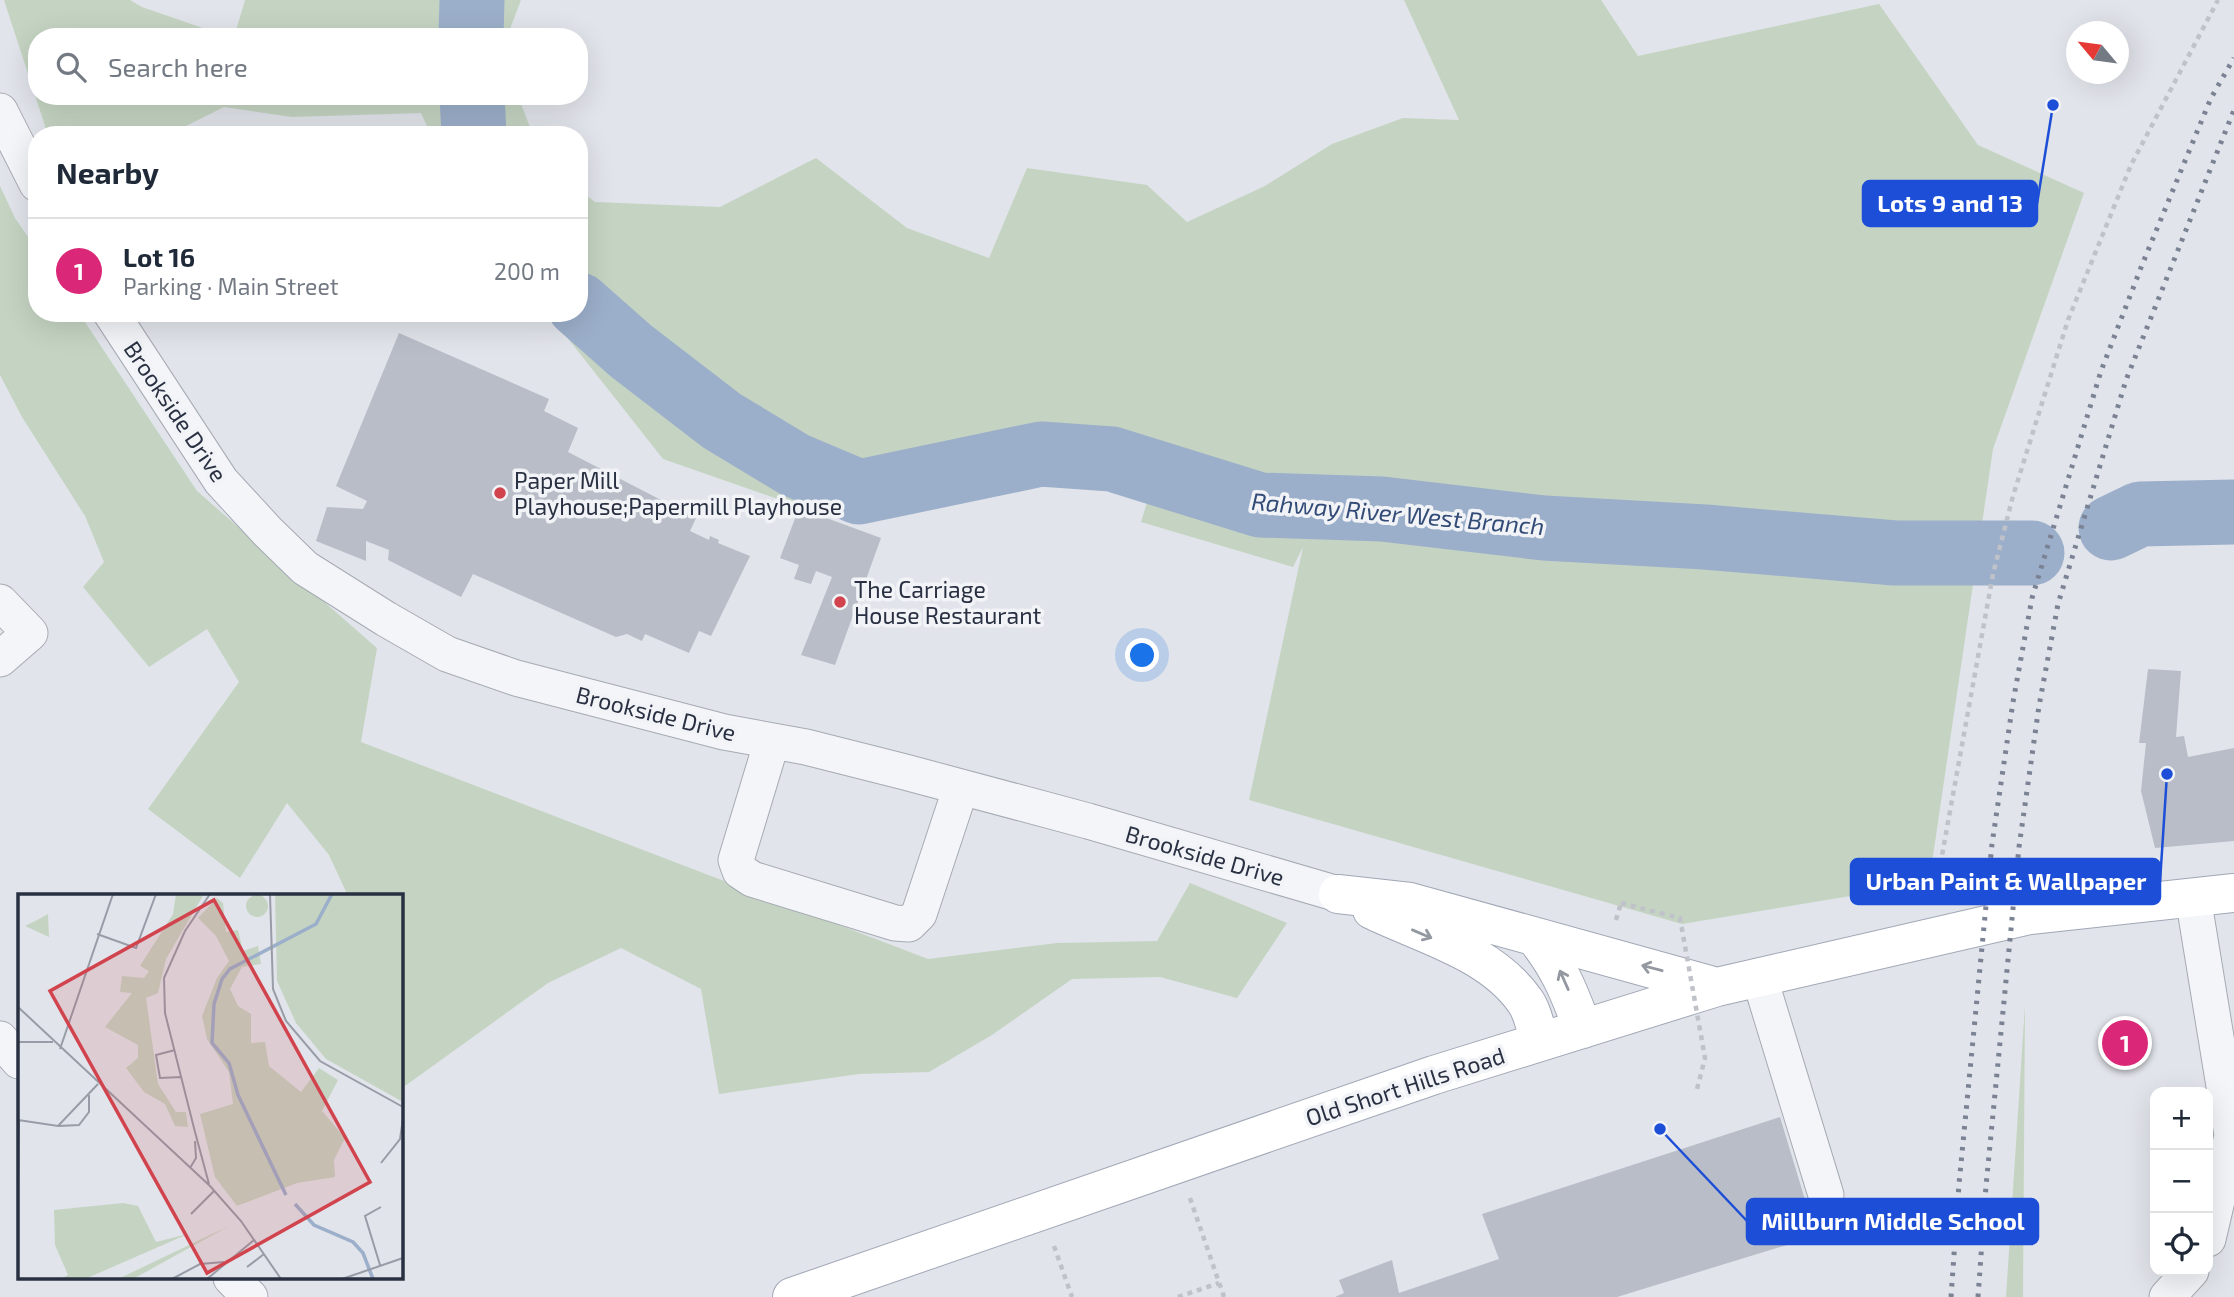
<!DOCTYPE html>
<html lang="en">
<head>
<meta charset="utf-8">
<style>
  :root { --surface:#fff; --page:#f2f2f3; --text:#1f2937; --muted:#747a83; --line:#e0e1e3; --accent:#db2777 }
  body { margin:0; font-family:"Exo 2",sans-serif; background:var(--page); color:var(--text) }
  .controls { position:absolute; right:21px; bottom:21px; display:grid; overflow:hidden; border-radius:14px; box-shadow:0 7px 28px #0002 }
  .controls button { width:63px; height:63px; display:grid; place-items:center; padding:0; border:0; border-bottom:2px solid var(--line); background:var(--surface); color:var(--text); font:35px sans-serif }
  .compass { position:absolute; left:2066px; top:21px; width:63px; height:63px; border-radius:50%; background:var(--surface); box-shadow:0 7px 28px #0002; rotate:299deg }
  .you { position:absolute; left:1143px; top:656px; width:24px; height:24px; margin:-18px; border:5px solid #fff; border-radius:50%; background:#1a73e8; box-shadow:0 0 0 10px #1a73e833 }
  .badge { display:grid; place-items:center; width:46px; height:46px; border-radius:50%; background:var(--accent); color:#fff; font-size:23px; font-weight:700 }
  .pin { position:absolute; translate:-50% -50%; border:4px solid #fff; box-shadow:0 2px 7px #0006 }
  .list { margin:0; padding:0; list-style:none }
  h2 { display:flex; justify-content:space-between; align-items:center; height:91px; margin:0; padding:0 28px; font-size:30px }
  h2 small { font-size:23px; font-weight:400; color:var(--muted) }
  .list li { display:grid; grid-template-columns:46px 1fr auto; gap:21px; align-items:center; box-sizing:border-box; height:105px; padding:0 28px; border-top:2px solid var(--line) }
  .list b { display:block; font-size:26px; white-space:nowrap }
  .list p { margin:0; font-size:23px; white-space:nowrap; color:var(--muted) }
  .list em { font-size:23px; font-style:normal; color:var(--muted) }
  .icon { flex:none; width:38px; height:38px; fill:none; stroke:currentColor; stroke-width:2; stroke-linecap:round; stroke-linejoin:round }
  .map { position:relative; flex:none; width:2234px; height:1297px; overflow:hidden }
  .search { position:absolute; background:var(--surface); box-shadow:0 7px 28px #0002; left:28px; top:28px; width:560px; height:77px; display:flex; align-items:center; gap:18px; box-sizing:border-box; padding:0 24px; border-radius:28px; color:var(--muted); font-size:26px }
  .panel { position:absolute; background:var(--surface); box-shadow:0 7px 28px #0002; left:28px; top:126px; width:560px; height:196px; border-radius:28px }
  .map>svg:first-child { display:block }
  .green { fill:#c5d4c2 }
  .lines { fill:none; stroke-linecap:round; stroke-linejoin:round }
  .river { stroke:#9cafca; stroke-width:65 }
  .building { fill:#b8bdc7 }
  .minor-casing { stroke:#a6aab4; stroke-width:37 }
  .major-casing { stroke:#a0a7b6; stroke-width:40 }
  .path { stroke:#bfc2c9; stroke-width:4.5; stroke-dasharray:5 5; stroke-linecap:butt }
  .minor { stroke:#f4f5f8; stroke-width:35 }
  .major { stroke:#fff; stroke-width:38 }
  .rail { stroke:#7a8294; stroke-width:5; stroke-dasharray:3.5 7; stroke-linecap:butt }
  .path-bridge { stroke:#bfc2c9; stroke-width:4.5; stroke-dasharray:5 5; stroke-linecap:butt }
  .oneway { stroke:#9498a0 }
  .poi-dot { fill:#d1444e; stroke:#f1f3f7; stroke-width:2.5 }
  .labels { text-anchor:middle; dominant-baseline:central; stroke-width:7; stroke-linejoin:round; paint-order:stroke }
  .street-label { font-size:23px; fill:#293042; stroke:#f1f3f7 }
  .poi-label { font-size:23px; fill:#293042; stroke:#f1f3f7; text-anchor:start }
  .water-label { font-size:24px; font-style:italic; fill:#324b77; stroke:#f1f3f7 }
  .inset-river { fill:none; stroke:#9cafca; stroke-width:3.5 }
  .inset-road { fill:none; stroke:#979ca7; stroke-width:2 }
  .view { fill:#d1444e; fill-opacity:0.15; stroke:#d1444e; stroke-width:3.5 }
  .inset-edge { fill:none; stroke:#293042; stroke-width:3.5 }
  .leader { fill:none; stroke:#1d4ed8; stroke-width:2.5 }
  .callout-dot { fill:#1d4ed8; stroke:#f1f3f7; stroke-width:2.5 }
  .callout { fill:#1d4ed8; stroke:#1d4ed8; stroke-width:2.5 }
  .callout-label { font-size:24px; text-anchor:middle; font-weight:bold; fill:#fff }
</style>
</head>
<body>
<div class="map">
<svg width="2234" height="1297" viewBox="0 0 2234 1297">
  <rect width="100%" height="100%" fill="#e1e4ea"/>
  <!-- green -->
  <path class="green" d="M4 0H130L142 7 229 37H37V96H518L533 135H431L421 113 292 117 224 107 168 135H48Z
    M245 0H521L507 37H234Z
    M1404 0H1601L1638 56 1879 4 1978 145 2084 193 1993 449 1929 883 1682 924 1249 800 1303 547 1293 567 1141 522 1149 496 1091 482 1061 486 1019 485 892 516 818 513 663 459 566 336 546 313H579V190L595 202 720 207 816 158 907 228 989 258 1027 168 1147 185 1187 222 1265 186 1332 144 1403 118 1459 120Z
    M0 186 15 218 37 250V313H79L197 491 377 648 361 742 928 959 1057 943 1157 941 1190 883 1287 923 1237 998 1160 977 1072 979 992 1035 929 1072 859 1074 719 1094 701 989 621 948 548 983 405 1086 401 1070V896H348L329 855 287 803 240 878 148 809 239 682 207 629 149 667 83 587 104 562 85 516 22 417 0 375Z
    M2025 1005 2023 1297H2006Z"/>
  <g class="lines">
    <!-- river -->
    <path class="river" d="M471 37 472 0
      M472 96 474 135
      M579 305 631 351 722 421 795 465 859 492 1041 454 1112 459 1260 505 1382 509 1544 528 1705 537 1895 553H2032
      M2111 528 2140 514 2234 512"/>
  </g>
  <!-- building -->
  <path class="building" d="M399 333 549 399 544 411 578 428 568 452 696 518 690 531 709 540 710 536 719 540 718 543 750 556 711 636 699 631 689 653 645 634 642 641 627 634 616 637 473 574 461 597 388 560 389 550 366 541V561L316 541 327 507 363 509 367 501 336 486Z
    M799 508 881 538 835 665 801 655 832 577 816 571 811 584 794 579 799 565 780 558Z
    M2148 669 2181 671 2176 737 2184 736 2188 757 2234 748V841L2155 848 2141 791 2146 743H2139Z
    M1780 1117 1816 1236 1617 1297H1335L1344 1293 1339 1280 1392 1260 1399 1293 1499 1259 1482 1214Z"/>
  <g class="lines">
    <!-- minor casing -->
    <g class="minor-casing">
      <path id="minor" d="M0 111 37 184
        M111 313 221 481 267 531 305 568 386 619 447 654 516 678 724 732 806 747 905 772 1088 821 1338 894
        M0 602 30 633 0 659
        M772 741 736 860 740 871 752 879 895 923 909 924 919 914 961 787
        M2193 897 2234 1147
        M1759 976 1826 1195
        M0 1039 19 1061
        M2208 1239 2232 1136
        M231 1278 250 1297
        M2167 1297 2191 1271"/>
    </g>
    <!-- major casing -->
    <g class="major-casing">
      <path id="major" d="M1338 894 1410 902 1717 987
        M1372 910C1424 935 1491 952 1525 1001 1533 1012 1536 1030 1540 1042
        M1535 937C1560 968 1569 992 1583 1029
        M792 1297 1434 1075 1717 987 2030 915 2234 893"/>
    </g>
    <!-- path -->
    <path class="path" d="M1935 894 1993 574 2013 496 2068 320 2131 165 2218 0
      M1616 920 1621 903
      M1190 1198 1224 1297
      M1054 1246 1072 1297
      M1178 1297 1219 1283"/>
    <!-- minor -->
    <use href="#minor" class="minor"/>
    <!-- major -->
    <use href="#major" class="major"/>
    <!-- rail -->
    <path class="rail" d="M1951 1297 1959 1184 1992 844 2013 702 2032 598 2101 371 2142 265 2211 98 2234 58
      M1978 1297 1986 1186 2019 847 2039 706 2058 604 2126 380 2234 110"/>
    <!-- path-bridge -->
    <path class="path-bridge" d="M1621 903 1680 918 1705 1058 1696 1093"/>
  </g>
  <!-- one-way arrows -->
  <defs><path id="oneway-shaft" d="M-6 0H5M1.5-3L5.5 0L1.5 3" fill="none" stroke-width="1.6" stroke-linecap="round" stroke-linejoin="round" transform="scale(1.75)"/></defs>
  <g class="oneway">
    <use href="#oneway-shaft" transform="translate(1422 934) rotate(23)"/>
    <use href="#oneway-shaft" transform="translate(1652 968) rotate(-165)"/>
    <use href="#oneway-shaft" transform="translate(1564 980) rotate(-114)"/>
  </g>
  <!-- markers -->
  <g class="poi-dot">
    <circle cx="500" cy="493" r="7"/>
    <circle cx="840" cy="602" r="7"/>
  </g>
  <g class="labels">
    <!-- street labels -->
    <g class="street-label">
      <text transform="translate(176 411) rotate(56)">Brookside Drive</text>
      <text transform="translate(656 713) rotate(14)">Brookside Drive</text>
      <text transform="translate(1205 855) rotate(16)">Brookside Drive</text>
      <text transform="translate(1405 1086) rotate(-18)">Old Short Hills Road</text>
    </g>
    <!-- poi labels -->
    <g class="poi-label">
      <text x="514" y="480">Paper Mill<tspan x="514" dy="26">Playhouse;Papermill Playhouse</tspan></text>
      <text x="854" y="589">The Carriage<tspan x="854" dy="26">House Restaurant</tspan></text>
    </g>
    <!-- water labels -->
    <g class="water-label">
      <text transform="translate(1398 513) rotate(5)">Rahway River West Branch</text>
    </g>
  </g>
  <!-- overview -->
  <g transform="translate(18 894)">
    <rect width="385" height="385" fill="#e1e4ea"/>
    <path d="M158 0H186L148 65 140 99 128 104 140 190 158 218H168L170 233 157 232 147 210 126 198 108 174 120 164V151L87 133 114 99 102 98 104 82 126 84 131 77 122 72 155 20ZM257 0H385V208L308 165 278 129 259 87ZM228 12a11 11 0 1 1 22 0a11 11 0 1 1-22 0ZM199 4 205 9 208 38 220 36 225 57 240 52 243 70 224 73 212 95 220 112 233 120V149L247 148 251 172 283 198 301 174 320 186 304 217 327 244 316 266 317 283 279 289 219 312 197 283 182 220 215 210 211 178 189 145 184 122 199 84 211 67 198 42 180 24ZM30 20 31 43 7 32 21 25ZM105 309 120 312 138 348 170 340 67 385H43L50 381 37 351 36 316ZM211 332 115 385H100Z" fill="#c5d4c2"/>
    <path class="inset-river" d="M268 301 220 201 211 169 194 149 196 110 204 85 212 75 298 30 314 0M277 310 296 331 335 348 345 359 355 385"/>
    <path class="inset-road" d="M252 0 255 95 268 127 302 167 385 213M79 40 118 54 138 0M0 113 192 292 223 327 263 385M0 148H35M42 155 95 0M157 156 138 161 142 184 164 183M0 226 40 232 80 190M40 232 61 231 71 218V201M177 238 147 119 146 84 167 37 192 0M177 238 191 290M363 269 382 245 385 225M172 274 178 264 177 247M0 290 1 226M173 320 196 297M362 371 347 322 363 313M229 373 246 360M154 385 182 370 206 368M189 385 236 346M324 385 385 364"/>
    <path class="view" d="M196 6 352 288 189 379 32 97Z"/>
    <rect width="385" height="385" class="inset-edge"/>
  </g>
  <!-- callouts -->
  <path class="leader" d="M2053 105L2037 204M2167 774L2160 882M1660 1129L1747 1221"/>
  <g class="callout-dot">
    <circle cx="2053" cy="105" r="7"/>
    <circle cx="2167" cy="774" r="7"/>
    <circle cx="1660" cy="1129" r="7"/>
  </g>
  <g class="callout">
    <rect x="1863" y="181" width="174" height="45" rx="7"/>
    <rect x="1851" y="859" width="309" height="45" rx="7"/>
    <rect x="1747" y="1199" width="291" height="45" rx="7"/>
  </g>
  <g class="callout-label">
    <text x="1950" y="212">Lots 9 and 13</text>
    <text x="2006" y="890">Urban Paint &amp; Wallpaper</text>
    <text x="1893" y="1230">Millburn Middle School</text>
  </g>
</svg>
<div class="controls">
<button>+</button>
<button>−</button>
<button><svg class="icon" aria-label="locate" viewBox="0 0 24 24"><circle cx="12" cy="12" r="6"/><path d="M12 2v4M12 18v4M2 12h4M18 12h4"/></svg></button>
</div>
<svg class="compass" viewBox="-18 -18 36 36"><path d="M0-13l5 13h-10z" fill="#e53935"/><path d="M0 13l5-13h-10z" fill="#747a83"/></svg>
<div class="you"></div>
<div class="pin badge" style="left:2125px;top:1043px">1</div>
<div class="search"><svg class="icon" aria-label="search" viewBox="0 0 24 24"><circle cx="10" cy="10" r="6"/><path d="M15 15l6 6"/></svg>Search here</div>
<section class="panel">
<h2>Nearby<small></small></h2>
<ul class="list">
<li><span class="badge">1</span><div><b>Lot 16</b><p>Parking · Main Street</p></div><em>200 m</em></li>
</ul>
</section>
</div>
</body>
</html>
